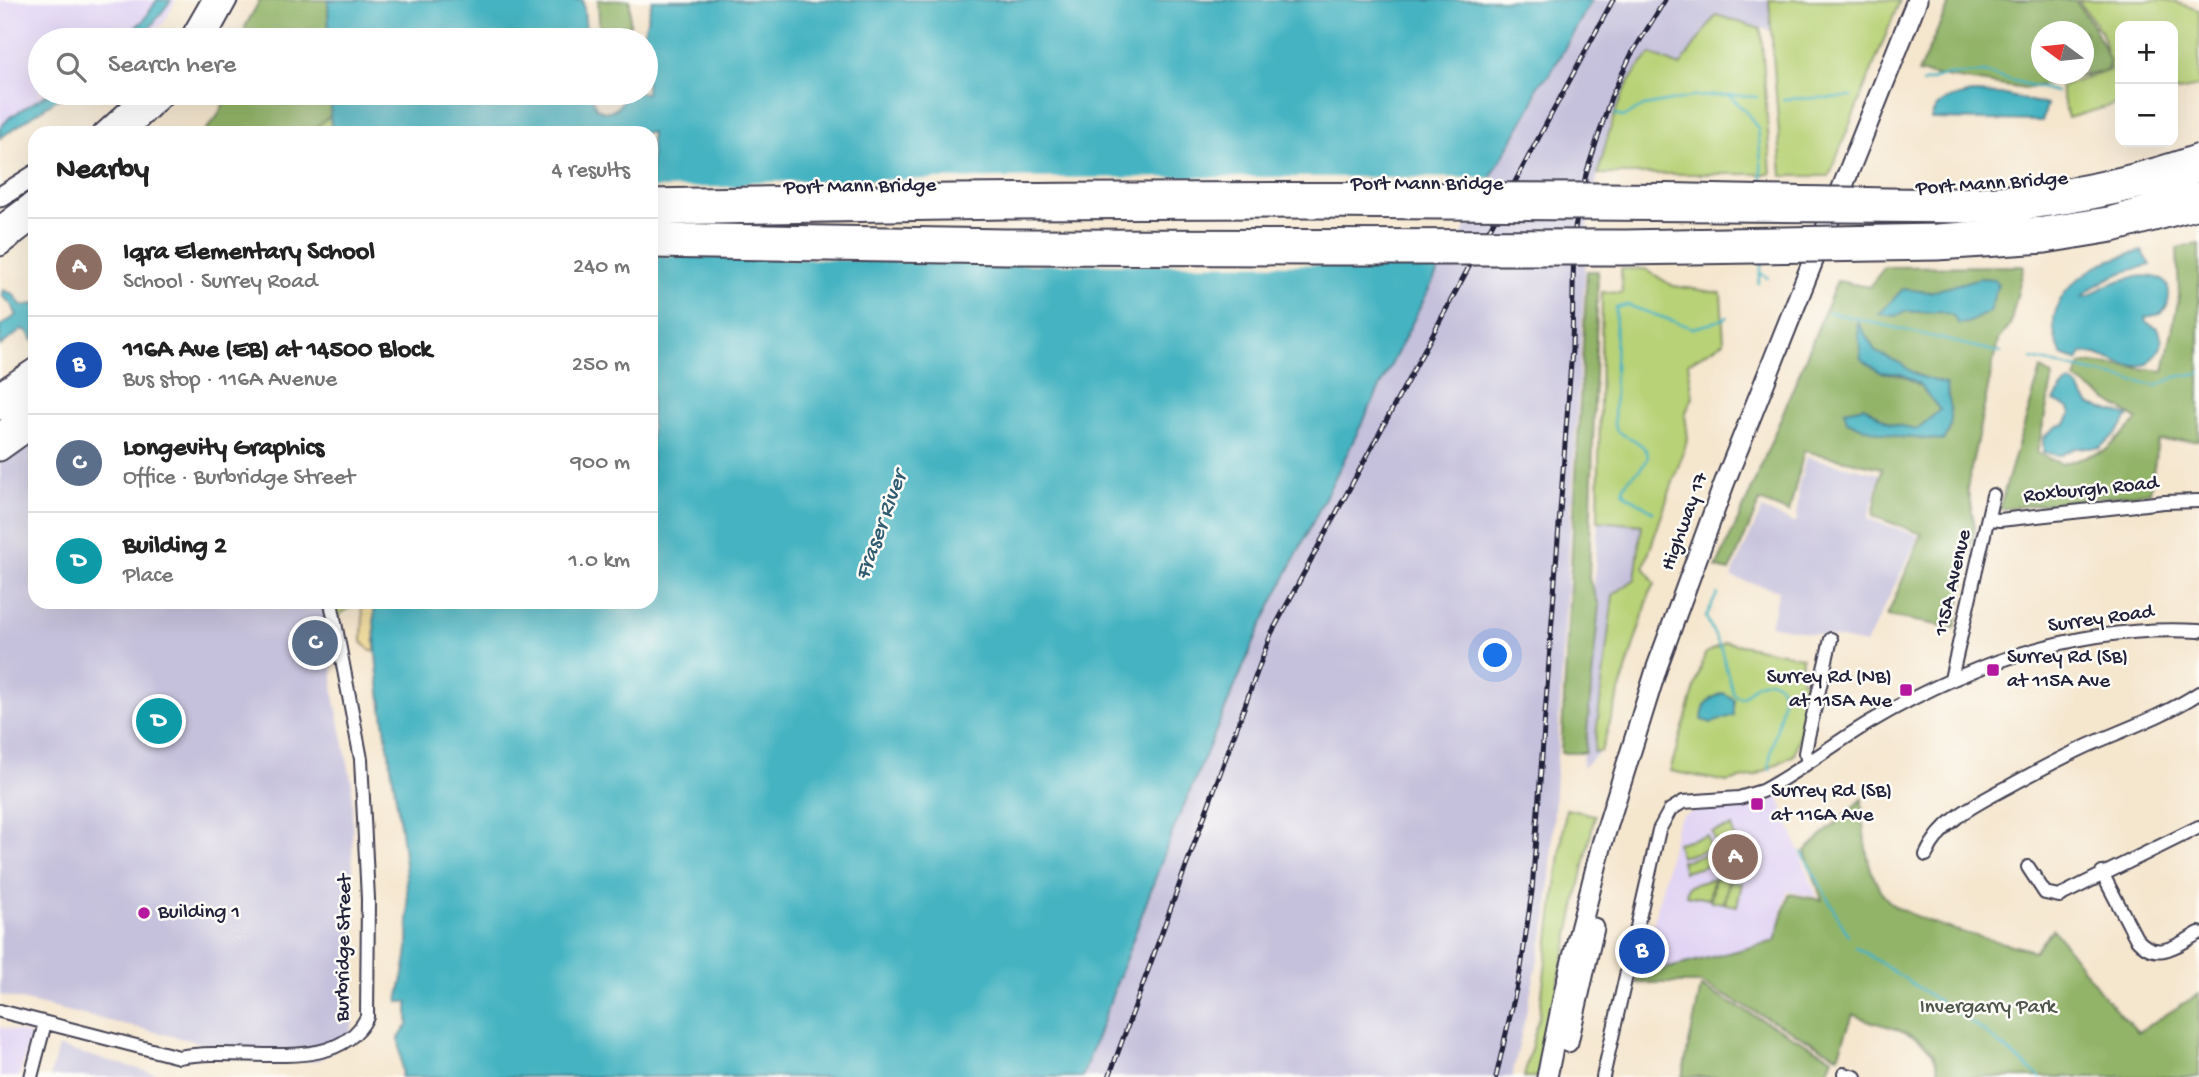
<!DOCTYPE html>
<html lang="en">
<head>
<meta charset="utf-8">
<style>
  :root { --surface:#fff; --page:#f6f6f6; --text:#222; --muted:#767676; --line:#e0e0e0; --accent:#b5179e }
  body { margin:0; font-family:"Gochi Hand",sans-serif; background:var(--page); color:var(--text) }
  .controls { position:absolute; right:21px; top:21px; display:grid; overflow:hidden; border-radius:14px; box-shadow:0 7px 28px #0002 }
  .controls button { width:63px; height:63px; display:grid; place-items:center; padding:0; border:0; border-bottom:2px solid var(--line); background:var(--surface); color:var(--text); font:35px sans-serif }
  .compass { position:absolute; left:2031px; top:21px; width:63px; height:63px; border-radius:50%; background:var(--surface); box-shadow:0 7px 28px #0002; rotate:285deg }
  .you { position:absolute; left:1496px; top:656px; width:24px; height:24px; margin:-18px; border:5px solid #fff; border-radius:50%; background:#1a73e8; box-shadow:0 0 0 10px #1a73e833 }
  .badge { display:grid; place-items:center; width:46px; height:46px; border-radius:50%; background:var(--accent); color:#fff; font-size:23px; font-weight:700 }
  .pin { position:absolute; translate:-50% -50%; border:4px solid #fff; box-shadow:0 2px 7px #0006 }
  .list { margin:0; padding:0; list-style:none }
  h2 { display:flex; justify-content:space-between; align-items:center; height:91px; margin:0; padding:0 28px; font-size:30px }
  h2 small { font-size:23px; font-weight:400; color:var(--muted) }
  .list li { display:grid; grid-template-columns:46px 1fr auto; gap:21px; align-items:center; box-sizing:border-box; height:98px; padding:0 28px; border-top:2px solid var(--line) }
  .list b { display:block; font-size:26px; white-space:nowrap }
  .list p { margin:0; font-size:23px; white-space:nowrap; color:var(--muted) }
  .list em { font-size:23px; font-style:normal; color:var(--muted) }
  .icon { flex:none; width:38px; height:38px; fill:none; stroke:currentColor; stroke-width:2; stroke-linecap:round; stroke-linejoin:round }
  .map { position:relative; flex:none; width:2199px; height:1077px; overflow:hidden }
  .search { position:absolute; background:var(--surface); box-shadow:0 7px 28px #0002; left:28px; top:28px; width:630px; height:77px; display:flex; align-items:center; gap:18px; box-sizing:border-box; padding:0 24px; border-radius:38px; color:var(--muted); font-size:26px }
  .panel { position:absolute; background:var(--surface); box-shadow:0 7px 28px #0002; left:28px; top:126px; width:630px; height:483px; border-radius:21px }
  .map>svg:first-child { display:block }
  .built { fill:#e1d4f4 }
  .industrial { fill:#c5c0db }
  .green { fill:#b8d277; stroke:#6d7a59; stroke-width:2 }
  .forest { fill:#92b468; stroke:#5a6b52; stroke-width:2; fill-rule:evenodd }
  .sand { fill:#eeda9e; stroke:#887e6c; stroke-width:2 }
  .water { fill:#45b3c1; stroke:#346a7e; stroke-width:2 }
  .pier { fill:#f5e6ce }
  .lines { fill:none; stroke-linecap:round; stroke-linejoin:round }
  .stream { stroke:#45b3c1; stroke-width:2.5 }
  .minor-casing { stroke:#423f51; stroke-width:16 }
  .highway-casing { stroke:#423f51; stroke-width:23 }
  .minor { stroke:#fff; stroke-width:12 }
  .highway { stroke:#fff; stroke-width:19 }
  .rail-casing { stroke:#22223b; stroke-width:5 }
  .rail { stroke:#fdfcf7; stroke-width:2.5; stroke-dasharray:8; stroke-linecap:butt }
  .highway-bridge-casing { stroke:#423f51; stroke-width:23; stroke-linecap:butt }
  .highway-bridge { stroke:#fff; stroke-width:19 }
  .poi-dot { fill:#b5179e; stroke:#fdfcf7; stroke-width:2.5 }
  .labels { text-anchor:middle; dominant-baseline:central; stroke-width:5; stroke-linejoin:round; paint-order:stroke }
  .street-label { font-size:21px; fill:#22223b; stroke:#fdfcf7 }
  .poi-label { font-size:21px; fill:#22223b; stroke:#fdfcf7; text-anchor:start }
  .park-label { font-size:21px; fill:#4f574d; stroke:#fdfcf7 }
  .water-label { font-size:23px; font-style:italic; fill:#305c71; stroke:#fdfcf7 }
</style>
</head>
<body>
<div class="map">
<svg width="2199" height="1077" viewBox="0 0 2199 1077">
  <rect width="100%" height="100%" fill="#fdfcf7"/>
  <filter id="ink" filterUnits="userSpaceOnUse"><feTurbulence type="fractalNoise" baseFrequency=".0143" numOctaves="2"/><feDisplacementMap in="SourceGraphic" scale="14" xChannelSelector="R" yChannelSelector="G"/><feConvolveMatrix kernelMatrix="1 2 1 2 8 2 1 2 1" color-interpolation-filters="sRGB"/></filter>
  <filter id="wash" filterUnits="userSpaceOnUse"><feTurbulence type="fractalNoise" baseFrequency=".00686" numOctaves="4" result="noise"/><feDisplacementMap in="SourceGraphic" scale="28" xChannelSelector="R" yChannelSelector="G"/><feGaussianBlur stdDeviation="1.57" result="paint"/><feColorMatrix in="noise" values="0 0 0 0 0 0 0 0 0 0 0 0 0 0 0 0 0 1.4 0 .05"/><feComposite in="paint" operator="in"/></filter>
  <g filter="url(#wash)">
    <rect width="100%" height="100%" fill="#f5e6ce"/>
    <!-- built -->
    <path class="built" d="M0 0H176L164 23 139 40H40V93H62L0 136Z
      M1778 796 1817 897 1787 891 1775 940 1655 972 1643 970 1677 823 1683 815 1703 809 1752 808Z
      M0 1027 31 1035 19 1077H0Z"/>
    <!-- industrial -->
    <path class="industrial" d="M1592 0H1769L1771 31 1717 15 1680 67 1651 54 1640 64 1611 118 1592 201 1587 234 1548 915 1512 1077H1082L1172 833 1259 630 1446 255 1533 104 1537 86 1550 74Z
      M35 432V602H318L330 619 334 696 352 783 354 1017 348 1042 317 1061 281 1062 0 995V456Z
      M1806 457 1880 474 1868 519 1919 536 1866 644 1770 625 1779 591 1731 577 1762 509 1794 523 1797 520 1799 484Z
      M1598 521 1642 524 1635 579 1601 751 1582 768Z
      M58 1047 168 1077H50Z"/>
    <!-- green -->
    <path class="green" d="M1769 0H1900L1829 176H1782Z
      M2078 0H2167L2199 10V87L2173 92V26H2120V103L2068 118 2060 87 2110 70 2102 33Z
      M1716 15 1761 29 1771 174H1598C1609 132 1618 85 1651 54L1680 66Z
      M330 116 332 133H304V132Z
      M1621 269H1645L1673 286 1721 293 1724 342 1688 363 1693 397 1685 414 1688 438 1644 567 1655 584 1650 593 1601 751 1594 752 1613 595 1635 579 1642 525 1598 521 1602 292 1622 293Z
      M318 602H361L340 614V617L330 619Z
      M1726 642 1802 657 1801 680 1812 687 1794 755 1755 776 1727 782 1670 771 1705 654Z
      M1566 809 1595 815 1538 1077H1524L1539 1016Z
      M1732 827 1740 864 1721 869 1712 832Z
      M1707 835 1710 849 1680 857 1677 843Z
      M1711 853 1714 864 1684 872 1681 861Z
      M1715 878 1728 880 1724 903 1711 901Z
      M1713 879 1709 899 1686 895 1688 886Z
      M1729 881 1742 883 1737 906 1725 904Z"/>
    <!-- forest -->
    <path class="forest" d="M260 0H328L329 40H242L246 25Z
      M598 0H630V25L621 40H600Z
      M1951 0H2075L2094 27 2110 62 2106 71 2025 89 1918 73ZM2042 32H2084V74H2042Z
      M229 93H333V95L330 116 309 133H203L217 117Z
      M2199 244V440L2158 441 2150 492 1999 509 2041 369 2053 377 2037 453 2061 464 2106 450 2138 420 2075 379 2081 365 2092 363 2164 371 2179 296 2177 248Z
      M2024 266 2010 325 1998 340 1967 488 1975 527 1955 628 1887 616 1922 534 1873 516 1882 468 1804 451 1789 513 1760 501 1730 571 1716 568 1748 498 1837 281 1869 287 1885 267ZM1876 352C1899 364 1920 380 1946 384L1944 440 1899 437 1880 432 1864 406 1890 424 1917 429 1940 410C1919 383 1915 376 1880 372Z
      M1587 271H1598L1589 579 1599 605 1585 753H1561Z
      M1862 799C1863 832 1865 880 1892 904 1897 909 1906 911 1911 914 1951 932 1992 939 2034 951L2053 929 2107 1000 2138 1032 2199 994V1077H1940C1938 1069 1936 1057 1931 1051 1911 1026 1879 1028 1853 1014L1838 1056 1701 983H1636L1639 973 1653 972 1775 941 1789 894 1822 900 1805 851Z
      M1701 987 1833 1058 1825 1077H1682Z"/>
    <!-- sand -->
    <path class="sand" d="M374 602 375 651H371L362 642 363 616 361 604Z"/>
    <!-- water -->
    <path class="water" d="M157 0H171L150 28 135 40H120L144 20Z
      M328 0H583L587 40H329Z
      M652 0H1592L1550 74 1537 86 1533 104 1446 255 1259 630 1172 833 1082 1077H401L402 1071 399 1038 408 1025V1002H398C401 983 408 963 408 944 412 828 373 717 374 602H651V133H332L330 116 333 93H591L596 108 604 112 616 109 628 93H646V40H642Z
      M49 93H66L0 138V128L10 117Z
      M1972 93 2001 94 2047 105 2042 121 1931 119C1936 98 1954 98 1972 93Z
      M2142 251 2151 265C2123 271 2102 278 2081 298 2091 298 2096 290 2105 286 2121 279 2170 264 2169 295 2168 304 2167 307 2161 314L2145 317 2146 322 2158 328C2166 346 2160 351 2148 364L2130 367 2096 354 2082 353 2078 361 2062 355C2041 314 2062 286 2099 265 2112 258 2128 255 2142 251Z
      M1980 278 1994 279 1998 284 1989 312 1967 323 1959 324 1952 315 1940 311 1933 313 1905 311 1896 316 1879 314 1903 289 1930 292Z
      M3 290 13 294 22 306 35 304V345L28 332 23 329 0 346V326L17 315 10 303 2 296Z
      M1857 321 1876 352 1900 363 1916 375 1946 384C1950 402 1956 424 1944 440L1899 437 1863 428 1847 421 1844 410 1864 406 1890 424 1917 429 1940 410 1918 383 1901 374 1880 372 1861 359Z
      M2070 382 2076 385 2090 405 2129 416 2115 435 2099 448H2075L2061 455 2043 453V438L2056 427 2066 424 2071 415 2069 408 2054 401 2061 389Z
      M1723 693 1734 699V715L1712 723 1702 720C1703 703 1708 699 1723 693Z"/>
    <!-- pier -->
    <path class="pier" d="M1006 178 1314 177 1494 178 1445 265 1006 264 651 255V188L738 187 752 182Z"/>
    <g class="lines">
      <!-- stream -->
      <path class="stream" d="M1922 83 1947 75 1984 73 2056 92
        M1729 95 1757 97
        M1783 99 1852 97
        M1615 115 1623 117 1644 106 1692 97 1729 95 1748 114 1758 129 1763 186
        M1760 273 1768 278
        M1758 283 1763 259
        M1829 312 2001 353
        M2032 359 2157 386 2175 377 2199 373
        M1653 512C1648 507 1628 497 1625 494 1614 477 1666 465 1641 445 1635 439 1625 437 1617 431L1614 425 1616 308 1627 305 1693 328 1709 324 1727 317
        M1717 594 1706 617 1721 649 1733 693 1737 697 1743 698 1756 684 1769 680C1772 681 1777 682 1779 685 1792 697 1766 750 1770 770
        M1802 852 1848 935
        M1856 947 1977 1026 2040 1077"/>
    </g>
  </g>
  <g filter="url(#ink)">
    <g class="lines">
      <!-- minor casing -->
      <g class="minor-casing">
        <path id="minor" d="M1988 519 2000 520 2164 502 2199 501
          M1951 679 1993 495
          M1810 761 1805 753 1808 737 1831 639
          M1926 855C1941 821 1974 805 2006 788 2033 773 2059 759 2087 746 2125 729 2164 716 2199 693
          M2028 867 2045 893 2059 896 2199 827
          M2102 873 2136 938C2157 963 2177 945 2199 933
          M0 1011 179 1057C246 1045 337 1077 367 1017L368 899 361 759 331 602
          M1844 1074 1855 1077
          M31 1077 45 1023
          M1603 1077 1659 830 1670 810 1683 802 1739 798 1762 791C1800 771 1833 744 1870 722 1970 663 2082 624 2199 631"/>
      </g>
      <!-- highway casing -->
      <g class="highway-casing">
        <path id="highway" d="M189 40 212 0
          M205 40 227 0
          M103 133 147 93
          M125 133 166 93
          M0 197 35 175
          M0 226 35 200
          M0 246 35 219
          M0 391 35 368
          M0 410 35 386
          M0 432 35 408
          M0 451 35 426
          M1568 1042 1594 928
          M1547 1077 1566 984 1602 844 1657 667 1724 484 1917 0"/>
      </g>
      <!-- minor -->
      <use href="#minor" class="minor"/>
      <!-- highway -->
      <use href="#highway" class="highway"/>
      <!-- rail casing -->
      <g class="rail-casing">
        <path id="rail" d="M1109 1077 1271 634 1613 0
          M1496 1077 1521 968 1532 891 1572 349 1574 233 1586 174 1611 97 1631 55 1665 0"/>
      </g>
      <!-- rail -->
      <use href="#rail" class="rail"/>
      <!-- highway-bridge casing -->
      <g class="highway-bridge-casing">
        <path id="highway-bridge" d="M651 199C968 192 1286 192 1603 193 1684 193 1764 196 1845 197 1910 199 1975 200 2040 192 2094 185 2147 172 2199 154
          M651 215 1006 209 1314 208 1989 213C2061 207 2130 194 2199 172
          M651 233 1006 239 1625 240 1937 234 2044 227 2109 217 2199 192
          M651 248 1006 254 1314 255H1624L1937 250 2046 243 2113 232 2199 209"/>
      </g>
      <!-- highway-bridge -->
      <use href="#highway-bridge" class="highway-bridge"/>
    </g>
  </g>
  <!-- markers -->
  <g class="poi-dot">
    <rect x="1986" y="663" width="14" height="14" rx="3.5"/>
    <rect x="1899" y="683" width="14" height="14" rx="3.5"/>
    <rect x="1750" y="797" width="14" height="14" rx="3.5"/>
    <circle cx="144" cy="913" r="7"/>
  </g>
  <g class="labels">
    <!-- street labels -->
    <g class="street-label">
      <text x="1427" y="185">Port Mann Bridge</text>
      <text transform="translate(1992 185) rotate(-4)">Port Mann Bridge</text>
      <text transform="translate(860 188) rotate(-1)">Port Mann Bridge</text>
      <text transform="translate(2091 491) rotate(-6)">Roxburgh Road</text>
      <text transform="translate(1686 522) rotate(-70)">Highway 17</text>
      <text transform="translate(1954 583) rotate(-77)">115A Avenue</text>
      <text transform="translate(2101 620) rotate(-8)">Surrey Road</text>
      <text transform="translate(345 948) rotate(-89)">Burbridge Street</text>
    </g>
    <!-- poi labels -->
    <g class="poi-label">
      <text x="2007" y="658">Surrey Rd (SB)<tspan x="2007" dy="24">at 115A Ave</tspan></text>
      <text x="1892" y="678" text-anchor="end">Surrey Rd (NB)<tspan x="1892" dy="24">at 115A Ave</tspan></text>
      <text x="1771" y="792">Surrey Rd (SB)<tspan x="1771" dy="24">at 116A Ave</tspan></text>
      <text x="158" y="913">Building 1</text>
    </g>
    <!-- park labels -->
    <g class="park-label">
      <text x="1988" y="1008">Invergarry Park</text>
    </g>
    <!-- water labels -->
    <g class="water-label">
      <text transform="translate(882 526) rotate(-70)">Fraser River</text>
    </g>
  </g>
</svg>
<div class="controls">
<button>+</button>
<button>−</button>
</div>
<svg class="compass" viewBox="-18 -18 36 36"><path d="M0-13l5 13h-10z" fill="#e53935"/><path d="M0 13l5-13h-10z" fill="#767676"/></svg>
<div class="you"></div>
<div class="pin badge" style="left:1735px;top:857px;background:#8d6e63">A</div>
<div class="pin badge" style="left:1642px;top:951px;background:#1a4fb4">B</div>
<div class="pin badge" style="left:315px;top:643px;background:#5c6f8a">C</div>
<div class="pin badge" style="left:159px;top:721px;background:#0f9aa8">D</div>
<div class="search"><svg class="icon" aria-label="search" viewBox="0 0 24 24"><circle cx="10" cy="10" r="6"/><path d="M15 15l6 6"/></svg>Search here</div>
<section class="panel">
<h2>Nearby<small>4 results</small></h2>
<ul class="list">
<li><span class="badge" style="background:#8d6e63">A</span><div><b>Iqra Elementary School</b><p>School · Surrey Road</p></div><em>240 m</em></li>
<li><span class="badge" style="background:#1a4fb4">B</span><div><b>116A Ave (EB) at 14500 Block</b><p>Bus stop · 116A Avenue</p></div><em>250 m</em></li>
<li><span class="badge" style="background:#5c6f8a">C</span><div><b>Longevity Graphics</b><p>Office · Burbridge Street</p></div><em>900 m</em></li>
<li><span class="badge" style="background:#0f9aa8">D</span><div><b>Building 2</b><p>Place</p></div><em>1.0 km</em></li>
</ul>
</section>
</div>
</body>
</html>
